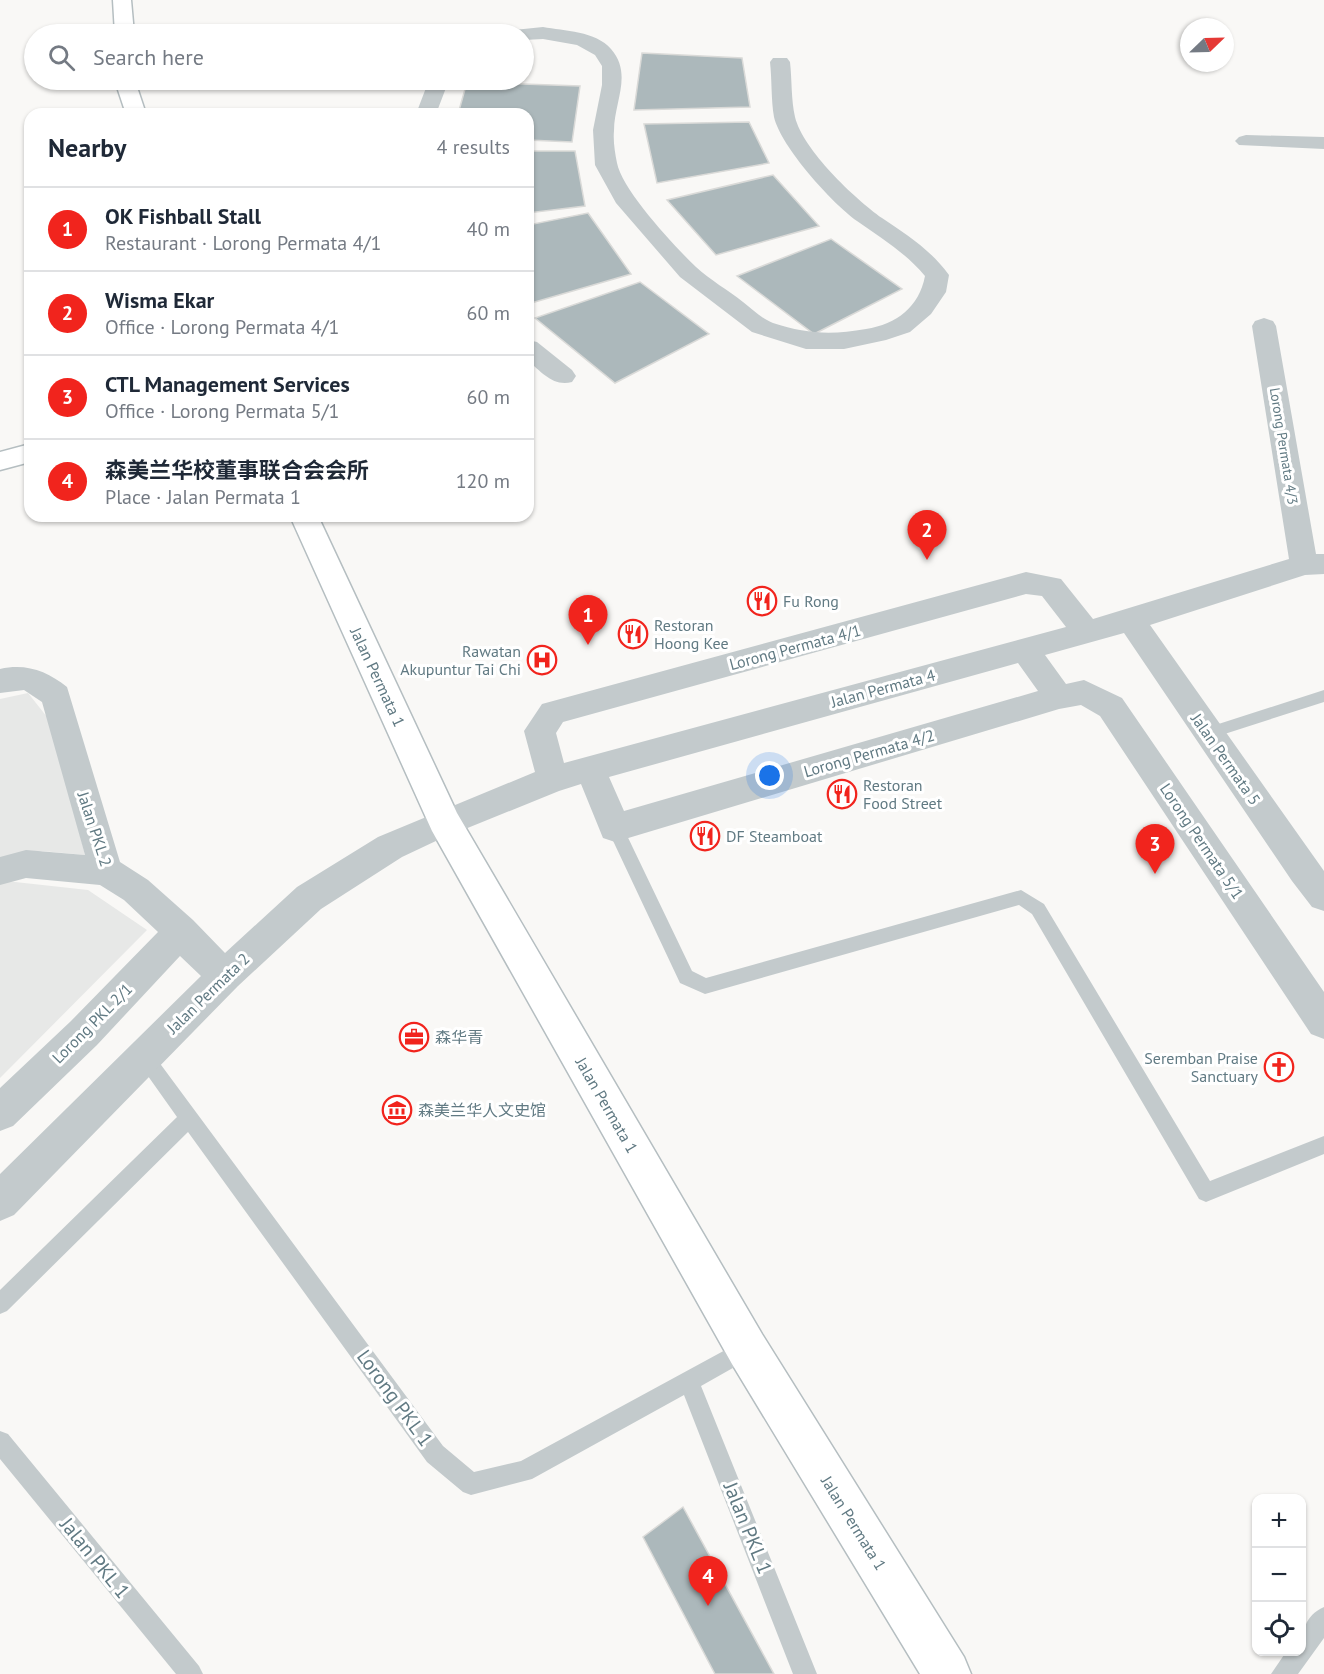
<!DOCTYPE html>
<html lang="en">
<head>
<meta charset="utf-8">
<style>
  :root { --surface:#fff; --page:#f2f2f3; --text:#1f2937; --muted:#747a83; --line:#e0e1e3; --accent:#f1241d }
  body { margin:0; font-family:"PT Sans","Noto Sans SC",sans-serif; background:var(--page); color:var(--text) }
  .controls { position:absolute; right:18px; bottom:18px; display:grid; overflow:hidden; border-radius:12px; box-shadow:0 2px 4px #0004 }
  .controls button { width:54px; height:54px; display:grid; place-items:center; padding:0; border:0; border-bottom:2px solid var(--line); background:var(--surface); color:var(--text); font:30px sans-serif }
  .compass { position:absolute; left:1180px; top:18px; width:54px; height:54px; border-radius:50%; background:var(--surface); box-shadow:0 2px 4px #0004; rotate:67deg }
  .you { position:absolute; left:770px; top:776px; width:21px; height:21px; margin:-15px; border:4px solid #fff; border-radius:50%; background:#1a73e8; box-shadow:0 0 0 9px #1a73e833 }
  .badge { display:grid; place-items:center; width:39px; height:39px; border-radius:50%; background:var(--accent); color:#fff; font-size:20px; font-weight:700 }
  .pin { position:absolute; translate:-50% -50px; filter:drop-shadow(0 2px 3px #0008) }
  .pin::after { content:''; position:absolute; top:32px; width:21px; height:18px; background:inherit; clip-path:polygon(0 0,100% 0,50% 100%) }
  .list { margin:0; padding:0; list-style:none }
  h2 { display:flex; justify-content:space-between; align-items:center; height:78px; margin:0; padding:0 24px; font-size:26px }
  h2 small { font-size:20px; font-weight:400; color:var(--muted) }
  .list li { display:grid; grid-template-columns:39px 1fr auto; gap:18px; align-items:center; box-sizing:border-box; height:84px; padding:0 24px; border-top:2px solid var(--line) }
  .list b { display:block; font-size:22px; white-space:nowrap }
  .list p { margin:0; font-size:20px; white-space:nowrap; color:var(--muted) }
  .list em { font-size:20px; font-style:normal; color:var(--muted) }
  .icon { flex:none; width:33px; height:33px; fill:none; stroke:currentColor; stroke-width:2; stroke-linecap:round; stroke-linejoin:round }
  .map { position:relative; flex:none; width:1324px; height:1674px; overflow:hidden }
  .search { position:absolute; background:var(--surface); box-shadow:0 2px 4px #0004; left:24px; top:24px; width:510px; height:66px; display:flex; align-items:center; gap:15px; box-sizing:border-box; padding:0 21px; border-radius:33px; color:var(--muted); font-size:22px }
  .panel { position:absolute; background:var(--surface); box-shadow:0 2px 4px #0004; left:24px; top:108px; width:510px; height:414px; border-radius:18px }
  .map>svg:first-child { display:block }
  .built { fill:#e7e8e7 }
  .building { fill:#acb8bb; stroke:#dadad8; stroke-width:1.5 }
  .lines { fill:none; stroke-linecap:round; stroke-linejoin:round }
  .secondary-casing { stroke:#b5bec1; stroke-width:3 }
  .lane { fill:#c3cacc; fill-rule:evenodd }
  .street { fill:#c3cacc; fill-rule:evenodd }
  .secondary { fill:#fff; fill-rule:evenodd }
  .labels { text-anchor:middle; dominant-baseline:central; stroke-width:6; stroke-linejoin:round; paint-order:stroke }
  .far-street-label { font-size:14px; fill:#617a83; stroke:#fff }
  .poi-label { font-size:16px; fill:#617a83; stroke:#fff; text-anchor:start }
  .street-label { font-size:16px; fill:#617a83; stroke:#fff }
  .near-street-label { font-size:20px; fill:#617a83; stroke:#fff }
</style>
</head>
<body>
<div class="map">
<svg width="1324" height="1674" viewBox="0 0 1324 1674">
  <rect width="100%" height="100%" fill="#f9f8f6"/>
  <!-- built -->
  <path class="built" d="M28 693 51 722 85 855 42 851 0 862V699Z
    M6 881 88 890 147 930 0 1078V883Z"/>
  <!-- building -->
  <path class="building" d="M642 53 742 58 750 107 634 110Z
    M467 82 580 86 572 142 528 140V114H458Z
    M749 122 769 163 657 183 644 124Z
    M528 151H575L585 206 528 213Z
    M773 175 819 226 716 255 667 200Z
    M588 213 631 274 528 304V225Z
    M831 239 902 289 814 334 737 276Z
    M640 282 709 334 615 383 535 318Z
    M683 1507 774 1674H715L643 1537Z"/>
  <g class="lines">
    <!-- secondary casing -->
    <g class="secondary-casing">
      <path id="secondary" d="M113 0H131L134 34H115Z
        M118 80H138V90L146 114H126L118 90Z
        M30 444V462L0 470V452Z
        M290 516H318L457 813 762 1334 964 1657 971 1674H920L732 1364 432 831Z"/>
    </g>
    <!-- lane -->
    <path class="lane" d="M1324 690V702L1209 739 1203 737 1201 733 1203 729Z
      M615 821 621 823 692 971 706 978 1021 890 1044 904 1210 1181 1324 1136V1154L1206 1202 1199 1199 1032 914 1019 905 705 994 680 983 607 828 609 823Z
      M144 1047 150 1050 443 1446 474 1472 521 1461 740 1342 747 1339 754 1342 757 1349 754 1356 701 1386 817 1674H793L684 1395 532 1479 471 1495 463 1492 427 1462 188 1132 7 1311 0 1314V1290L177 1117 138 1062 135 1056 138 1050Z
      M0 1431 8 1434 199 1666 203 1674H176L0 1459Z
      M1324 1607V1638L1298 1674H1271L1286 1652H1302C1302 1632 1304 1616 1324 1607Z"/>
    <!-- street -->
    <path class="street" d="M543 27C564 31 596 31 611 49 633 74 614 102 614 131 613 141 615 153 617 163 622 190 675 247 696 267 710 280 728 290 743 302 752 309 762 319 773 323 806 334 832 335 866 329 897 324 919 307 925 276 906 253 881 238 857 221 832 203 781 147 774 117 771 100 772 80 770 62L773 58H787L790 62C792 80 791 100 795 117 803 150 855 199 882 218 907 235 931 250 949 275L946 292 931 314 910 332 886 340 844 349H806L752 332 680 277 616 203 595 165 593 130 602 85V66L595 55 577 45 543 39 524 40V34H511L514 30Z
      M429 80H449L436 114H416Z
      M1246 135 1324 137V149L1239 145 1235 141 1239 137Z
      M1264 318 1273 321 1276 326 1316 554H1324V574L1305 575 1150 625 1324 871V911L1312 907 1292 881 1124 633 1045 655 1066 684 1084 680 1122 698 1324 992V1039L1311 1034 1100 716 1081 705 1059 709 615 842 603 838 581 784 559 791 438 840 402 857 321 909 238 986 14 1215 0 1221V1174L201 976 180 956 97 1045 13 1126 0 1131V1088L71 1021 158 932 124 900 100 885 26 878 0 885V857L26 850 85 855 42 702 24 690 0 693V669C26 663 47 671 67 687L120 862 148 880 193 920 225 953 297 887 378 837 535 772 524 731 542 704 1026 572 1061 579 1093 619 1289 559 1252 326 1255 321ZM1026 594 1042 596 1066 627 564 763 556 733 563 722ZM1018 663 1038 691 624 811 609 777Z
      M528 340 537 342 572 370 576 376 572 382C553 387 542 372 528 361Z"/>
    <!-- secondary -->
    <use href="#secondary" class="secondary"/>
  </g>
  <!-- icons -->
  <defs>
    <g id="restaurant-ring" transform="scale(1.5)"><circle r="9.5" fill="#fff" stroke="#f1241d" stroke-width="1.5"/><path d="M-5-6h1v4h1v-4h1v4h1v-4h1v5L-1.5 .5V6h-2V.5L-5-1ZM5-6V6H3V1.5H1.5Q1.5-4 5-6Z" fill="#f1241d"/></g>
    <g id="hospital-ring" transform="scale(1.5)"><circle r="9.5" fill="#fff" stroke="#f1241d" stroke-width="1.5"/><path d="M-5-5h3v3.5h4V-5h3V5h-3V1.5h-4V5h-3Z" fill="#f1241d"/></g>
    <g id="office-ring" transform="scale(1.5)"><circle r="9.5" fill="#fff" stroke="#f1241d" stroke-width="1.5"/><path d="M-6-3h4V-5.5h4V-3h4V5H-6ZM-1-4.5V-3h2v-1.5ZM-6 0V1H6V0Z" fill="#f1241d"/></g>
    <g id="church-ring" transform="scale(1.5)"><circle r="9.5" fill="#fff" stroke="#f1241d" stroke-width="1.5"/><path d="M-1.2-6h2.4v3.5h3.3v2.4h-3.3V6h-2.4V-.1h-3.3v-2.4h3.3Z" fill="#f1241d"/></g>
    <g id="museum-ring" transform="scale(1.5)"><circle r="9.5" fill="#fff" stroke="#f1241d" stroke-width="1.5"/><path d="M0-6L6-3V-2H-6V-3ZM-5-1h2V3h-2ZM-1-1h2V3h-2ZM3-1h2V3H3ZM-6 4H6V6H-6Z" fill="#f1241d"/></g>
  </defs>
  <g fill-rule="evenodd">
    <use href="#restaurant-ring" x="762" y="601"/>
    <use href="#restaurant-ring" x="633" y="634"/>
    <use href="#hospital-ring" x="542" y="660"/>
    <use href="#restaurant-ring" x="842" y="794"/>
    <use href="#restaurant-ring" x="705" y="836"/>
    <use href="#office-ring" x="414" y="1037"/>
    <use href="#church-ring" x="1279" y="1067"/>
    <use href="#museum-ring" x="397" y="1110"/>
  </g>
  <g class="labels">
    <!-- far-street labels -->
    <g class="far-street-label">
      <text transform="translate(1284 446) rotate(81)">Lorong Permata 4/3</text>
    </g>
    <!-- poi labels -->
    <g class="poi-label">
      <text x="783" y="601">Fu Rong</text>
      <text x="654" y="625">Restoran<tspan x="654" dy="18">Hoong Kee</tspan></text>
      <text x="521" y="651" text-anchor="end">Rawatan<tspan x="521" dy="18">Akupuntur Tai Chi</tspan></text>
      <text x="863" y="785">Restoran<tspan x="863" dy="18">Food Street</tspan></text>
      <text x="726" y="836">DF Steamboat</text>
      <text x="435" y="1037">森华青</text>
      <text x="1258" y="1058" text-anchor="end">Seremban Praise<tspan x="1258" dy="18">Sanctuary</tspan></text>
      <text x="418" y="1110">森美兰华人文史馆</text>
    </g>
    <!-- street labels -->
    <g class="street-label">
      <text transform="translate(795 647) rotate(-15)">Lorong Permata 4/1</text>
      <text transform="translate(378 677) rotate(65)">Jalan Permata 1</text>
      <text transform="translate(883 688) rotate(-15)">Jalan Permata 4</text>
      <text transform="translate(869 753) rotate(-16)">Lorong Permata 4/2</text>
      <text transform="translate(1226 759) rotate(55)">Jalan Permata 5</text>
      <text transform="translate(95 829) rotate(72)">Jalan PKL 2</text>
      <text transform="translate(1202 841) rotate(56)">Lorong Permata 5/1</text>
      <text transform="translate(208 993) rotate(-44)">Jalan Permata 2</text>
      <text transform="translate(92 1023) rotate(-45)">Lorong PKL 2/1</text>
      <text transform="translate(607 1105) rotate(60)">Jalan Permata 1</text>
      <text transform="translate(854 1523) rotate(58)">Jalan Permata 1</text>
    </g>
    <!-- near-street labels -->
    <g class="near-street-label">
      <text transform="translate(395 1398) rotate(54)">Lorong PKL 1</text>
      <text transform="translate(748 1528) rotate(68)">Jalan PKL 1</text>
      <text transform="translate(95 1558) rotate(51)">Jalan PKL 1</text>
    </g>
  </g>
</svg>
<div class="controls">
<button>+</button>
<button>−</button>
<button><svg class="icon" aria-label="locate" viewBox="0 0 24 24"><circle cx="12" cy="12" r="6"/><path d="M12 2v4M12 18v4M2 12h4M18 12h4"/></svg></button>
</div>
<svg class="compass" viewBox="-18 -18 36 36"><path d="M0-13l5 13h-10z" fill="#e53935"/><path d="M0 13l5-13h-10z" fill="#747a83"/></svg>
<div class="you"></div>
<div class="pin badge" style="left:588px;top:645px">1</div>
<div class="pin badge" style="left:927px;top:560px">2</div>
<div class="pin badge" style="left:1155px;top:874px">3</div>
<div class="pin badge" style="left:708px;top:1606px">4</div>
<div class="search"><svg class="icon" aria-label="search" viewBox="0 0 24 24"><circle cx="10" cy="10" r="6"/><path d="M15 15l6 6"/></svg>Search here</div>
<section class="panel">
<h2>Nearby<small>4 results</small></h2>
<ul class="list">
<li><span class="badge">1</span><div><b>OK Fishball Stall</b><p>Restaurant · Lorong Permata 4/1</p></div><em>40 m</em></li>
<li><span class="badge">2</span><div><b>Wisma Ekar</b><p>Office · Lorong Permata 4/1</p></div><em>60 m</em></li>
<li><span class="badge">3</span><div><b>CTL Management Services</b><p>Office · Lorong Permata 5/1</p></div><em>60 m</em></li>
<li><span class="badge">4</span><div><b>森美兰华校董事联合会会所</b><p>Place · Jalan Permata 1</p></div><em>120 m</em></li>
</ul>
</section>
</div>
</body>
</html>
